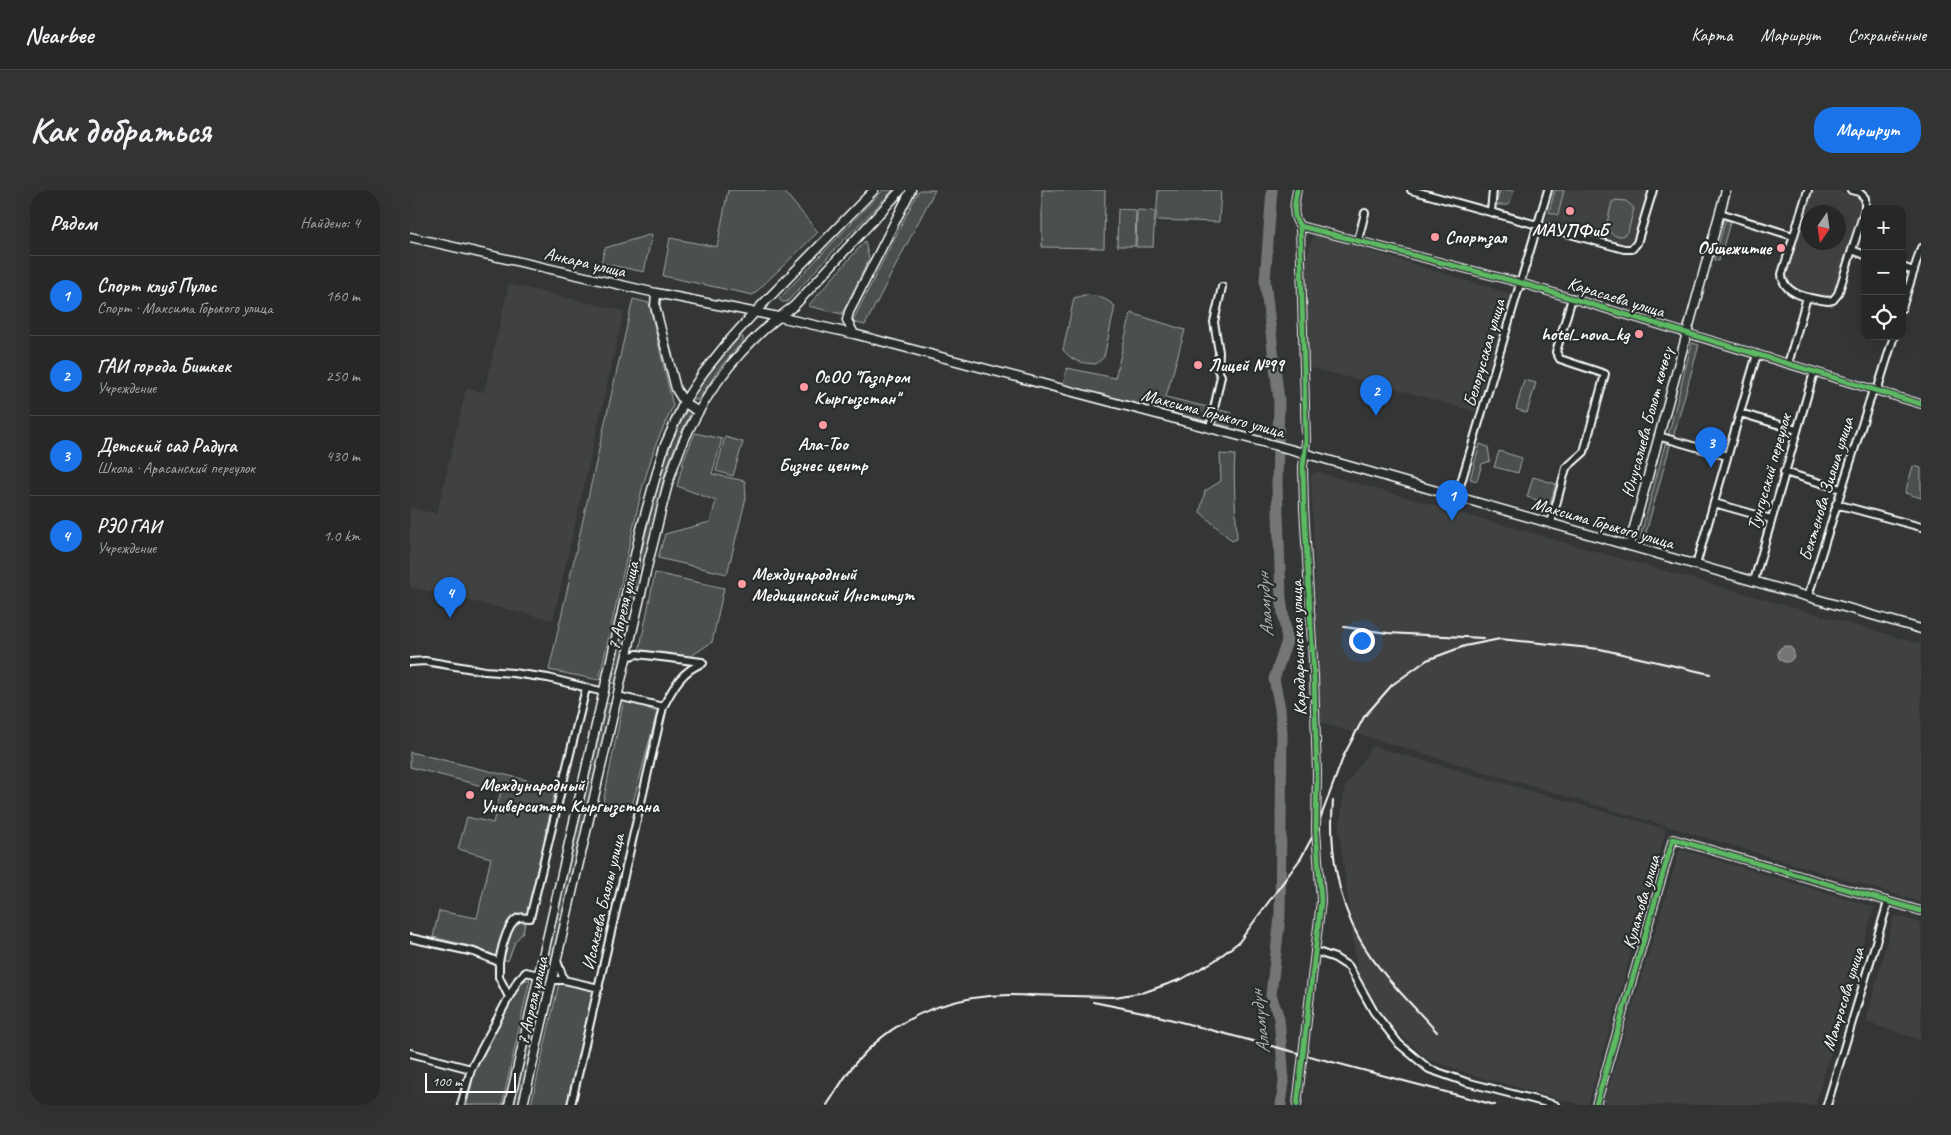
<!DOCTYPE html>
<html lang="ru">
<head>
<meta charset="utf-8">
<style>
  :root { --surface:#262828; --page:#323434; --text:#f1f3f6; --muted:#a4a6a8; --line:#424445; --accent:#1a73e8 }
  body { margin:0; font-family:Caveat,sans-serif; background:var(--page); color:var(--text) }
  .controls { position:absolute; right:15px; top:15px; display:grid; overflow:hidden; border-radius:10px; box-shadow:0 5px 20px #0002 }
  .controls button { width:45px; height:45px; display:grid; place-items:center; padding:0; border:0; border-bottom:1px solid var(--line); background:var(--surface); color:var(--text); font:25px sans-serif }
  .compass { position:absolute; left:1391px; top:15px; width:45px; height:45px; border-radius:50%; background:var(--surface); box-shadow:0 5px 20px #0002; rotate:193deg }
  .scale { position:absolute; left:15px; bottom:12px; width:91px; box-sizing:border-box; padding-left:5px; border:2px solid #fff; border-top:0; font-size:14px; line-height:18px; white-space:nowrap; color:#fff; -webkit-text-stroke:4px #2a2d2e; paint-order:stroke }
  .you { position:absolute; left:951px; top:450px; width:18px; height:18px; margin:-12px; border:4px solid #fff; border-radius:50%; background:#1a73e8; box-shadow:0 0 0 8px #1a73e833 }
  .badge { display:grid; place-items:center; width:32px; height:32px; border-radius:50%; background:var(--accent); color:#fff; font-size:16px; font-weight:700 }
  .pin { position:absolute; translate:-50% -41px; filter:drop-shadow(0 1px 2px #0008) }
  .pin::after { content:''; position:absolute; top:26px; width:18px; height:15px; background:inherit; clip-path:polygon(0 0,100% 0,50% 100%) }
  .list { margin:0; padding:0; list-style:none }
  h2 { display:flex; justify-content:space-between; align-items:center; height:65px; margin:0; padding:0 20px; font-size:21px }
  h2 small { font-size:16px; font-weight:400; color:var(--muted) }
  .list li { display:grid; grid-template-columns:32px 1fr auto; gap:15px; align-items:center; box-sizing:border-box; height:80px; padding:0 20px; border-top:1px solid var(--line) }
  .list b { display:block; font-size:19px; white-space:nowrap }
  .list p { margin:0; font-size:16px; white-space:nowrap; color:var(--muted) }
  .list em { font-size:16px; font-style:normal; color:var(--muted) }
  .icon { flex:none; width:28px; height:28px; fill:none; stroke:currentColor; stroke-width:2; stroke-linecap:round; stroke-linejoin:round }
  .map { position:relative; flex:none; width:1511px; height:915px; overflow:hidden; border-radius:20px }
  header { display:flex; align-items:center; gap:30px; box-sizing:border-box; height:70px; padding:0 25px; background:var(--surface); border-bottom:1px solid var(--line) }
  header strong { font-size:24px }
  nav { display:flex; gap:28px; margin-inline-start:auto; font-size:18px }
  .intro { display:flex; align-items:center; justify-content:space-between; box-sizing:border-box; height:120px; padding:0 30px }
  h1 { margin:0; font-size:35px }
  .button { padding:12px 22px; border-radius:20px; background:var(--accent); color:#fff; font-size:18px; font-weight:700 }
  main { display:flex; gap:30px; padding:0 30px }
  aside { flex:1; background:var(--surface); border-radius:20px; box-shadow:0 5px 20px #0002 }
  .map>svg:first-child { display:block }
  .built { fill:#404243; fill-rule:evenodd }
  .green { fill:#4c4f50; stroke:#a6a7a8 }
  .water { fill:#737576; stroke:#abacad }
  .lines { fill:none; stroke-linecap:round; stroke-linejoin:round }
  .river { stroke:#737576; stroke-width:11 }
  .minor-casing { stroke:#fff; stroke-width:10 }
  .major-casing { stroke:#fff; stroke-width:11 }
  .minor { stroke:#2a2d2e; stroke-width:6 }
  .major { stroke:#2a2d2e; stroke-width:8 }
  .rail { stroke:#fff; stroke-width:2 }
  .cycleway-casing { stroke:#2a2d2e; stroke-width:8 }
  .cycleway { stroke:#5cba63; stroke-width:5 }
  .poi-dot { fill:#ff9aa2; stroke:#2a2d2e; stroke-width:2 }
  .labels { text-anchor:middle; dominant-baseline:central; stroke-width:4.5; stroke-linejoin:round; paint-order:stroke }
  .poi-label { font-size:18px; font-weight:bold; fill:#fff; stroke:#2a2d2e; text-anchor:start }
  .street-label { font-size:18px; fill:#fff; stroke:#2a2d2e }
  .water-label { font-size:19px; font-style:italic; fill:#b2b3b4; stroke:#2a2d2e }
</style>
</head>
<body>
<header>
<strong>Nearbee</strong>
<nav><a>Карта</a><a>Маршрут</a><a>Сохранённые</a></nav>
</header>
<div class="intro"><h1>Как добраться</h1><a class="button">Маршрут</a></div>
<main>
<aside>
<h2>Рядом<small>Найдено: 4</small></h2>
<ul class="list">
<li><span class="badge">1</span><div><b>Спорт клуб Пульс</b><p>Спорт · Максима Горького улица</p></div><em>160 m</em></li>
<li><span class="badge">2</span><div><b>ГАИ города Бишкек</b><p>Учреждение</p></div><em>250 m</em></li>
<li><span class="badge">3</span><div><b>Детский сад Радуга</b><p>Школа · Арасанский переулок</p></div><em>430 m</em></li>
<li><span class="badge">4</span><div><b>РЭО ГАИ</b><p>Учреждение</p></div><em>1.0 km</em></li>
</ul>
</aside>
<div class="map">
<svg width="1511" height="915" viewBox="0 0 1511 915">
  <rect width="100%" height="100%" fill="#333536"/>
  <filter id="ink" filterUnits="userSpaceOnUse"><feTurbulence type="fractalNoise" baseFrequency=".02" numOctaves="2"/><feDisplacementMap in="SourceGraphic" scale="10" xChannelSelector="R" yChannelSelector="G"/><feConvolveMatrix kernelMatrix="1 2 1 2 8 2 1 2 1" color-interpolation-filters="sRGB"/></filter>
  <g filter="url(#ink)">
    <!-- built -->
    <path class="built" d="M1139 0H1237L1222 57H1215L1135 35 1141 11 1137 9Z
      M1401 0H1425L1447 7 1453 16 1424 103 1417 106 1379 95 1375 88ZM1398 22H1428V52H1398Z
      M904 44 1101 104 1065 222 987 199 896 177 893 78Z
      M99 94 214 121 143 430 0 397V318L27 324 56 199 74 202Z
      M907 282 1511 454V712L911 533 901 285Z
      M962 556 1256 639 1178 915H1171L1063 885 1017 869 977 832 947 781 929 639 935 597Z
      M1270 659 1464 717 1405 915H1193Z
      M1484 725 1511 733V850L1456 832Z"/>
    <!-- green -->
    <path class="green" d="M318 0H373L408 42 343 105 253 86 260 48 307 57Z
      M473 0H483L427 57 377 112H372L369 109Z
      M509 0H525L455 135 442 132Z
      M632 0H695L694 58 632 57Z
      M748 0H811L809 32 746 30Z
      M1090 0H1104L1099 15H1086Z
      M1145 0H1154L1148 25 1139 22Z
      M1206 10 1216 11 1224 18 1218 42C1210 50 1201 46 1196 37L1202 12Z
      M708 19 726 20 725 56H707Z
      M727 20 745 21 743 57H726Z
      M1321 29 1309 71 1304 70 1315 31Z
      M242 44 234 82 191 73 195 58Z
      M455 51 459 69 432 124 398 116Z
      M674 105C687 105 695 108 705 116L694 167 686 174C671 173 663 172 653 160L664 108Z
      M223 109 239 113 263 216 245 256 232 299 189 490 139 480Z
      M721 123 775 140 756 207 822 223 820 237 653 195 657 178 705 188Z
      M329 147H333V151L309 179 288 210H284V205L303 177Z
      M1282 153 1289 155 1263 248 1258 246Z
      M1114 190 1126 193 1117 223 1106 219Z
      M277 220 281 222 266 254 255 283 206 494 201 493 246 299 261 252Z
      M285 243 312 249 302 284 335 291 336 308 317 384 248 368 255 344 300 332 306 311 267 296 274 269Z
      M315 247 333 252 323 286 306 281Z
      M1256 251 1261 252 1234 350 1230 348Z
      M1070 254 1078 257 1080 271 1072 274 1067 291 1060 289Z
      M1089 261 1112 268 1108 283 1084 277Z
      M810 264 825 265C823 293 826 320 827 349L822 351 790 322 795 301 811 291Z
      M1503 276 1511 278V308L1495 303Z
      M1123 287 1146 294 1140 314 1117 307Z
      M245 383 314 398 302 452 277 469 229 462Z
      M214 509 247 522 221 620 193 613Z
      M196 513 201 514 109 915H104Z
      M0 562 146 597 113 742 105 752 98 771 64 757 23 747 29 721 67 728 81 668 48 659 57 627 83 633 91 601 0 577Z
      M120 789 92 915H57L64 884 110 792Z
      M149 793 185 801 161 915H121Z"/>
    <!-- water -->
    <path class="water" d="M1368 464a8 8 0 1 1 16 0a8 8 0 1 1-16 0Z"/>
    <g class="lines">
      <!-- river -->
      <path class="river" d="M862 0 855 91 869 211 867 294 871 408 877 451 864 489 870 518 872 543 870 727 861 805 869 828 870 839 874 892 871 915"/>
      <!-- minor casing -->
      <g class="minor-casing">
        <path id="minor" d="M887 0C885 12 881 26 890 36L896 251 893 277 894 318 904 487 907 584 906 640 911 711 887 915
          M1001 0 1214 59H1222L1227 53 1243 0
          M1398 0 1372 84C1372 105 1402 109 1418 111L1423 110 1428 104 1455 19
          M1441 0 1449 2 1455 8V19
          M1081 22 1083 0
          M1310 23 1383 46
          M890 36 1111 93 1511 214
          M948 50 955 23
          M1442 60 1455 65
          M1492 77 1504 81
          M1492 118 1511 58
          M1378 174 1397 107
          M1467 201 1484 146
          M1330 223 1387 240
          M800 238 811 186 808 180 809 162 804 132 812 97
          M1248 246 1317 266
          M1374 282 1431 299
          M1047 306 1138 0
          M1304 313 1361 329
          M1426 314 1511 337
          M1141 333 1156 278 1174 262 1195 184 1150 169 1146 162 1162 108
          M1286 375 1347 164
          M1344 391 1404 182
          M1398 406 1463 200
          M217 467 227 464 292 472
          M0 472 15 471 75 481 103 483 138 488 194 502
          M208 506 253 517
          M0 748 64 762 89 772V787L99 807
          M905 761 925 768 939 777 964 822 989 854 1019 879 1056 892 1145 915
          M147 771 154 790
          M89 772C91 761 97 733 108 728 111 727 117 728 120 728L176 498
          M143 790H154L189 798
          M0 863 61 879
          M51 915 61 879 108 790 116 782 129 785
          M161 915 253 517C263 498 272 480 293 473
          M1186 915 1263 649 1511 721
          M1417 915 1478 712"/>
      </g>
      <!-- major casing -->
      <g class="major-casing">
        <path id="major" d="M0 47 246 103 369 127 444 144 883 260 1511 439
          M246 103 245 116 266 199 274 212 288 222
          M444 144 437 130 439 122 501 0
          M1219 356 1316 0
          M99 915 231 339 254 257 274 212 293 183 317 153 345 122 464 0
          M113 915 239 369C247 341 252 312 261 284 283 217 326 156 384 116L491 0"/>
      </g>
      <!-- minor -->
      <use href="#minor" class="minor"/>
      <!-- major -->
      <use href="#major" class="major"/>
      <!-- rail -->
      <path class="rail" d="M934 437 978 443 1073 448
        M923 611C919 655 927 709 949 748 968 782 1001 813 1027 842
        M616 805 705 807 735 802 772 789 804 771 829 752 891 668 906 640 934 565 954 527 982 495 1017 470 1055 456 1090 449 1190 459 1300 484
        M683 812 733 822 1085 915
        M417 915C428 899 437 881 450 868 494 819 559 800 623 806"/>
      <!-- cycleway casing -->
      <g class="cycleway-casing">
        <path id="cycleway" d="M887 0C885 12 881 26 890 36L896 251 893 277 894 318 904 487 907 584 906 640 911 711 887 915
          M890 36 1111 93 1511 214
          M1186 915 1263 649 1511 721"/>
      </g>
      <!-- cycleway -->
      <use href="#cycleway" class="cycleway"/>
    </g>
  </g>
  <!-- markers -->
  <g class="poi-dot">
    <circle cx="1160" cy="21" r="5"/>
    <circle cx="1025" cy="47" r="5"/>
    <circle cx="1371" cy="58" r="5"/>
    <circle cx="1229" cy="144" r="5"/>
    <circle cx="788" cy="175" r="5"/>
    <circle cx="394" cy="197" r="5"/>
    <circle cx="413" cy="235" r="5"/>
    <circle cx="332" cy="394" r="5"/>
    <circle cx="60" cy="605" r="5"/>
  </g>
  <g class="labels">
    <!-- poi labels -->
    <g class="poi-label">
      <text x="1160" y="40" text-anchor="middle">МАУПФиБ</text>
      <text x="1035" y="47">Спортзал</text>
      <text x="1361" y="58" text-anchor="end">Общежитие</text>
      <text x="1219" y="144" text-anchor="end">hotel_nova_kg</text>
      <text x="798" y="175">Лицей №99</text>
      <text x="404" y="187">ОсОО "Газпром<tspan x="404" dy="21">Кыргызстан"</tspan></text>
      <text x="413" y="254" text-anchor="middle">Ала-Тоо<tspan x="413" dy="21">Бизнес центр</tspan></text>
      <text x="342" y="384">Международный<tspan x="342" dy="21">Медицинский Институт</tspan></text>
      <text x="70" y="595">Международный<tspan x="70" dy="21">Университет Кыргызстана</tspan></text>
    </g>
    <!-- street labels -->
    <g class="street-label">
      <text transform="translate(175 72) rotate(13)">Анкара улица</text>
      <text transform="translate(1206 107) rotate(17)">Карасаева улица</text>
      <text transform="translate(1074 163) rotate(-74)">Белорусская улица</text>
      <text transform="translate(803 223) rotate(15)">Максима Горького улица</text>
      <text transform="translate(1237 232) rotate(-75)">Юнусалиева Болот көчөсү</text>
      <text transform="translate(1359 282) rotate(-74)">Тунгусский переулок</text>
      <text transform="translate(1416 299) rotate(-73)">Бектенова Зияша улица</text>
      <text transform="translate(1193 333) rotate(16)">Максима Горького улица</text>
      <text transform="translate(213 416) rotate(-77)">7 Апреля улица</text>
      <text transform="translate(888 458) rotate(-92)">Карадарьинская улица</text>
      <text transform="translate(193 712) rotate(-77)">Исакеева Баялы улица</text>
      <text transform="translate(1231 712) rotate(-74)">Кулатова улица</text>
      <text transform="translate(1433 809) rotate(-73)">Матросова улица</text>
      <text transform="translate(122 811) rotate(-77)">7 Апреля улица</text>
    </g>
    <!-- water labels -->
    <g class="water-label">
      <text transform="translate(855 415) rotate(-94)">Аламүдүн</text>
      <text transform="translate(850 832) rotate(-97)">Аламүдүн</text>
    </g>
  </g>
</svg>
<div class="controls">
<button>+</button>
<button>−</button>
<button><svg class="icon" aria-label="locate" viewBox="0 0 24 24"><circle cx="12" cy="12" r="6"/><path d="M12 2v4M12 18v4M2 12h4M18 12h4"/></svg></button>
</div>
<svg class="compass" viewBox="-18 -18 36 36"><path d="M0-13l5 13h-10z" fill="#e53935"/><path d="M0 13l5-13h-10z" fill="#a4a6a8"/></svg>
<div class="scale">100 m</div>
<div class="you"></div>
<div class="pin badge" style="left:1042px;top:331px">1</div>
<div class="pin badge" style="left:966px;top:226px">2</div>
<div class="pin badge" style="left:1301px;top:278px">3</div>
<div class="pin badge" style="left:40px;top:428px">4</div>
</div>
</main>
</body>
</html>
